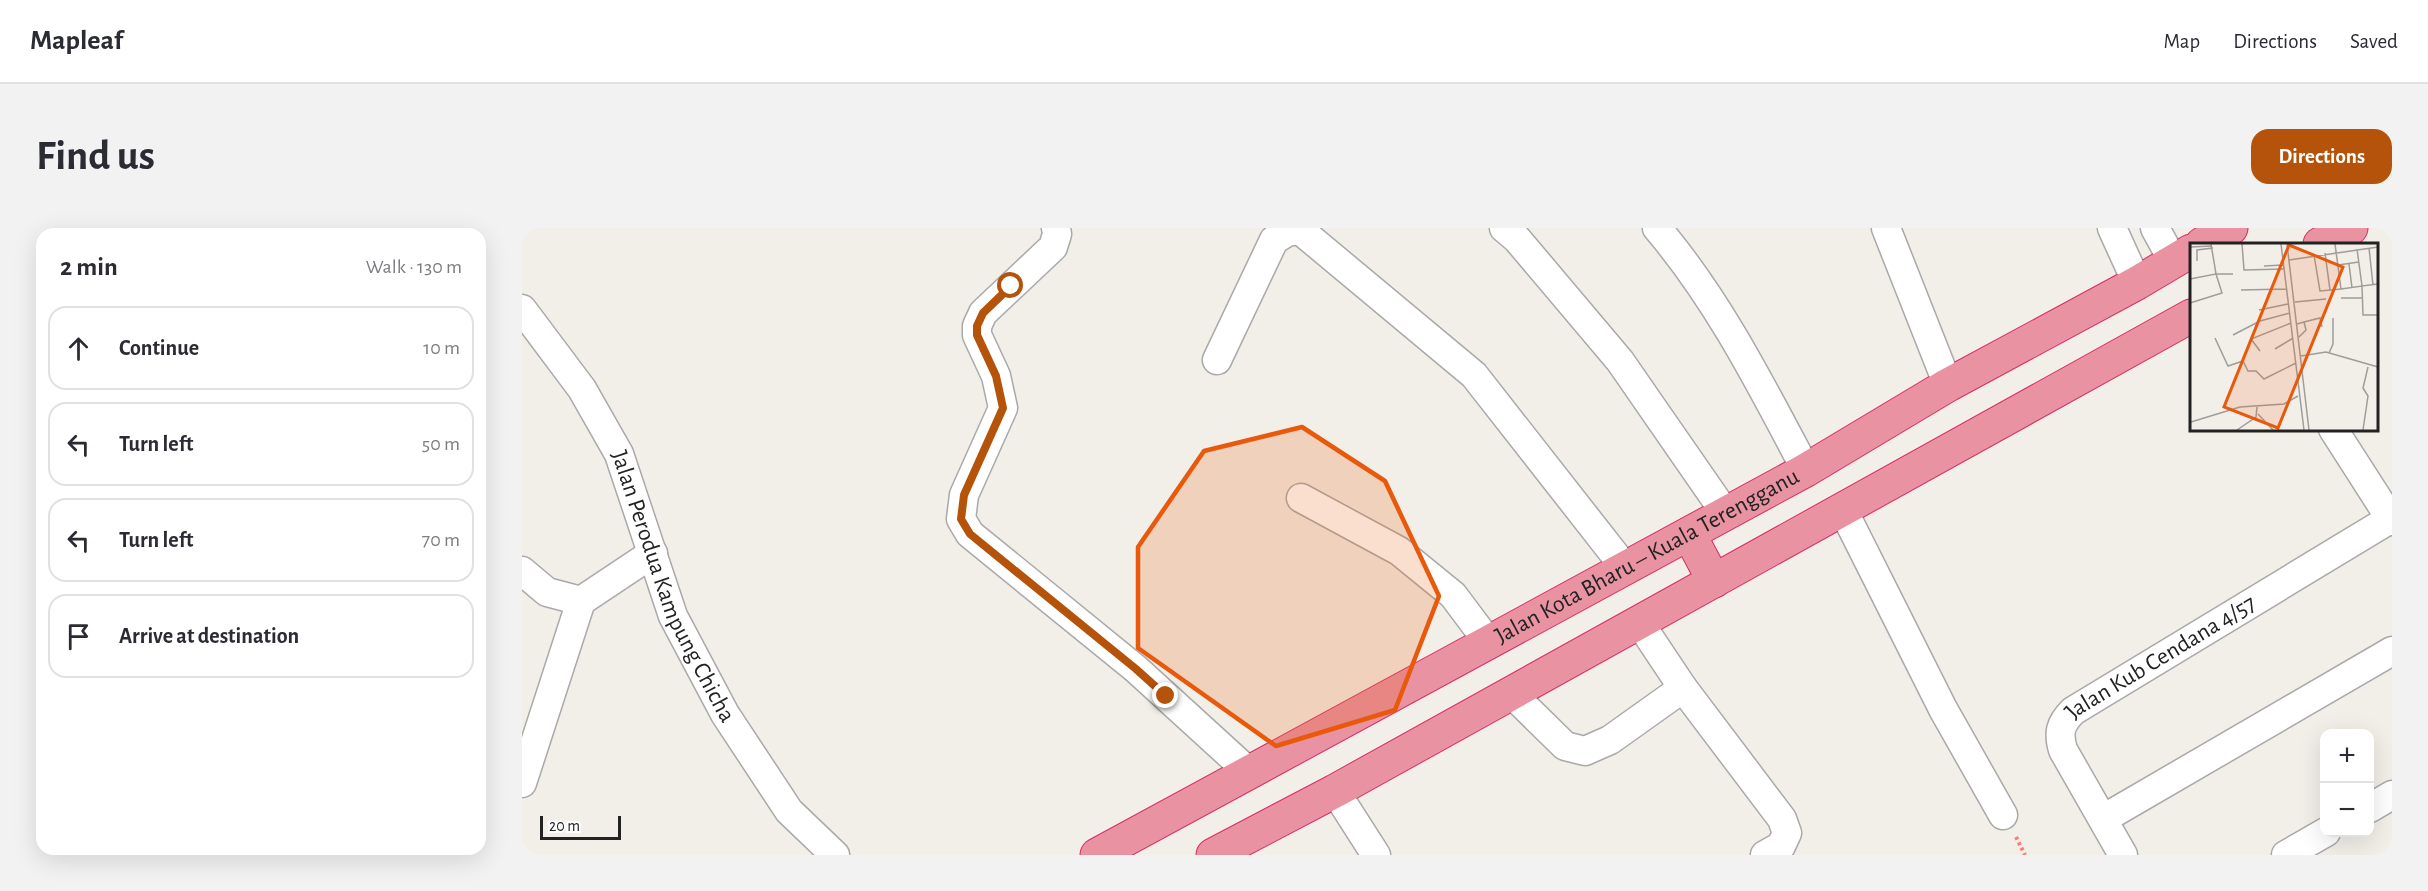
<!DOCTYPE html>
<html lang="en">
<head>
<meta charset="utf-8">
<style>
  :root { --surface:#fff; --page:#f2f2f3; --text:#2b2b33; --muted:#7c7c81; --line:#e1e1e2; --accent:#b45309 }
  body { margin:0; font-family:"Alegreya Sans",sans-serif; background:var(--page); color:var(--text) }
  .controls { position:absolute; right:18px; bottom:18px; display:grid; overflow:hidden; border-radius:12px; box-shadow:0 6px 24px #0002 }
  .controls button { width:54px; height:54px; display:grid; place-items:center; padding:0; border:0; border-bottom:2px solid var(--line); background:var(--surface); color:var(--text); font:30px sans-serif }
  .scale { position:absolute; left:18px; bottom:15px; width:81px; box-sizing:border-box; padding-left:6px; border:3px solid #222; border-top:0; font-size:16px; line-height:21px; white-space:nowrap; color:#222; -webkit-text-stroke:4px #fff; paint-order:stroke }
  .stop { position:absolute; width:18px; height:18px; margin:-14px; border:4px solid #b45309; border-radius:50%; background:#fff }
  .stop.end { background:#b45309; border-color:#fff; box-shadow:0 2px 6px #0008 }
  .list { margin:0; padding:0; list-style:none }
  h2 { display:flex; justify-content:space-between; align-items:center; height:78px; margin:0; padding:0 24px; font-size:26px }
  h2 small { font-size:20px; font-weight:400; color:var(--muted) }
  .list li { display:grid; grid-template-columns:39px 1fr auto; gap:18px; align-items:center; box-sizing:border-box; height:84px; margin:0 12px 12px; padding:0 12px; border:2px solid var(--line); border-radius:18px }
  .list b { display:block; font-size:22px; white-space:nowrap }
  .list em { font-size:20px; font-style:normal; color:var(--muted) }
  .icon { flex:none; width:33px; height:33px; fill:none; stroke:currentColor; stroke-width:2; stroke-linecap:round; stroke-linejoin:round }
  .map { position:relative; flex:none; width:1870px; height:627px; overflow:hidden; border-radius:18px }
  header { display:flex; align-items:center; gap:36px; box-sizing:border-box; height:84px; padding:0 30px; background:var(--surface); border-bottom:2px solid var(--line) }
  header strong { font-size:28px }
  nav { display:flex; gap:33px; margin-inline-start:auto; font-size:21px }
  .intro { display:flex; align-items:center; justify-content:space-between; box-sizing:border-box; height:144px; padding:0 36px }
  h1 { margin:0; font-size:42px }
  .button { padding:15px 27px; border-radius:18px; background:var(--accent); color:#fff; font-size:21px; font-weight:700 }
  main { display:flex; gap:36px; padding:0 36px }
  aside { flex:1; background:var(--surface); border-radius:18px; box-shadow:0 6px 24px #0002 }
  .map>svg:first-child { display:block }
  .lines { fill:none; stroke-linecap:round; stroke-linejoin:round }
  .minor-casing { stroke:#a9a9a9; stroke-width:31 }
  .highway-casing { stroke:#dc2a67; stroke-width:35 }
  .path { stroke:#fa8072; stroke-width:4; stroke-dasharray:3 3; stroke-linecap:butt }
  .minor { stroke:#fff; stroke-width:28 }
  .highway { stroke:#e892a2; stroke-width:33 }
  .route { stroke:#b45309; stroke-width:8 }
  .marked { fill:#e8590c; fill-opacity:0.2; stroke:#e8590c; stroke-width:4.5; stroke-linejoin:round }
  .labels { text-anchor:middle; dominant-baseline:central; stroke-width:5; stroke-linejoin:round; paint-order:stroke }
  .street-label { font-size:24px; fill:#222; stroke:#fff }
  .inset-road { fill:none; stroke:#9f9d99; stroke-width:1.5 }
  .view { fill:#e8590c; fill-opacity:0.15; stroke:#e8590c; stroke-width:3 }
  .inset-edge { fill:none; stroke:#222; stroke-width:3 }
</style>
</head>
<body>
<header>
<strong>Mapleaf</strong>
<nav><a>Map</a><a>Directions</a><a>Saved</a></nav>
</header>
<div class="intro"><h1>Find us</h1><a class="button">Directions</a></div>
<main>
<aside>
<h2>2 min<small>Walk · 130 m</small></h2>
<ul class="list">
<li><svg class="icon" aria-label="ahead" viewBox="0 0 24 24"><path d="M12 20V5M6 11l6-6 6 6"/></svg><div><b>Continue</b></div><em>10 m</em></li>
<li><svg class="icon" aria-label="left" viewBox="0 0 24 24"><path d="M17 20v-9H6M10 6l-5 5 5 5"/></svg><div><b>Turn left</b></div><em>50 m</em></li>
<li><svg class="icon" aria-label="left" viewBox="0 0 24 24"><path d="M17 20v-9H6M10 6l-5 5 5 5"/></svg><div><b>Turn left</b></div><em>70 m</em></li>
<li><svg class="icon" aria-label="arrive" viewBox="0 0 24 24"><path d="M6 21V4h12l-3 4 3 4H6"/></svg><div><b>Arrive at destination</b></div></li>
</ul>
</aside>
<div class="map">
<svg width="1870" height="627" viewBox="0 0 1870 627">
  <rect width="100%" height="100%" fill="#f2efe9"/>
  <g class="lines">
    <!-- minor casing -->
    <g class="minor-casing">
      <g id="minor">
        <path d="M534 0 535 6 531 19 461 85 455 98V107L474 148 481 180 442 267 439 291 448 306 614 441 728 545"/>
        <path d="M982 0 995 11 1098 133 1204 286"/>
        <path d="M1135 0C1197 73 1240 159 1284 242"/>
        <path d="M1364 0 1426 157"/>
        <path d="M1590 0 1615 55"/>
        <path d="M1633 0 1651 33"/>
        <path id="s1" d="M0 81 60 161 97 226 151 388 203 486 267 583 313 627"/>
        <path d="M695 132 752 12 765 4 778 2 952 147 1104 341"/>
        <path d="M1811 201 1870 293"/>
        <path d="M779 270 877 323 931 367 967 415"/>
        <path d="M1321 282 1421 481 1481 587"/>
        <path d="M0 343 25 364 59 373 131 325"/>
        <path d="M1161 460 1260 591 1265 605 1259 618 1243 627"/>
        <path d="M989 465 1043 518 1063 523 1088 512 1161 460 1117 394"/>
        <path d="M0 555 59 373"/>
        <path d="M813 563 854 627"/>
        <path d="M1848 580 1870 567"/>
        <path d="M1581 591 1870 423"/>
        <path id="s2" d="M1601 627 1541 522C1536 505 1538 496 1551 483L1868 291"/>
        <path d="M1764 627 1804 604"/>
      </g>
    </g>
    <!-- highway casing -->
    <g class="highway-casing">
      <g id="highway">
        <path d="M1680 16 1709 0"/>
        <path d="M1798 16 1829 0"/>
        <path d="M1167 306 1192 353"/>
        <path id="s3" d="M575 627 1284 242 1426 157 1615 55 1669 23"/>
        <path d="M691 627 813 563 1669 88"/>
      </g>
    </g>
    <!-- path -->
    <path class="path" d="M1494 609 1503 627"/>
    <!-- minor -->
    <use href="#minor" class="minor"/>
    <!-- highway -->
    <use href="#highway" class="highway"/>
  </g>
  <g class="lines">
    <!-- route -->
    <path class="route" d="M489 58 461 85 455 98V107L474 148 481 180 442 267 439 291 448 306 614 441 644 468"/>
  </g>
  <!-- marked area -->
  <path class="marked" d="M780 199 863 253 917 368 873 482 754 518 616 420V319L682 223Z"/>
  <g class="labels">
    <!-- street labels -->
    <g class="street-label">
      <text stroke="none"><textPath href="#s3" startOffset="626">Jalan Kota Bharu – Kuala Terengganu</textPath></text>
      <text stroke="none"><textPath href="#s1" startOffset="318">Jalan Perodua Kampung Chicha</textPath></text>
      <text stroke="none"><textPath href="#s2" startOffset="267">Jalan Kub Cendana 4/57</textPath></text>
    </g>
  </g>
  <!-- overview -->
  <g transform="translate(1668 15)">
    <rect width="188" height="188" fill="#f2efe9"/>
    <path class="inset-road" d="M52 1 54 27 95 26M91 1 114 187M97 1 119 187M0 4 22 3M179 5 183 42M167 6 172 43 188 41M135 10 140 47M124 12 130 48 151 46 145 1M99 17 188 4M7 18V7L23 5M159 21 162 45M148 22 169 19M74 23 93 22M0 36 26 31 21 1M151 46 172 43 173 72H188M51 47 96 46M151 55H172M105 59 136 56M0 60 32 50 26 31H43M69 67 98 61M114 79 130 75 132 84M107 81 114 79 116 87 109 94M43 92 70 78 100 70M25 95 38 123 53 118 58 128H66L74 136 106 120M85 106 103 95M70 108 61 96 101 80M139 110 143 101V75M111 113 136 109 188 124M68 171 83 187M1 179 50 164 94 161 108 153M47 187 66 174 67 164M173 187 178 153 173 145 178 124"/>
    <path class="view" d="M99 2 153 24 88 185 34 164Z"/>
    <rect width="188" height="188" class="inset-edge"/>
  </g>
</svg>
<div class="controls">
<button>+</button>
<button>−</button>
</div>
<div class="scale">20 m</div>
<div class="stop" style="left:489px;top:58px"></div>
<div class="stop end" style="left:644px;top:468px"></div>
</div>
</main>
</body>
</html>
